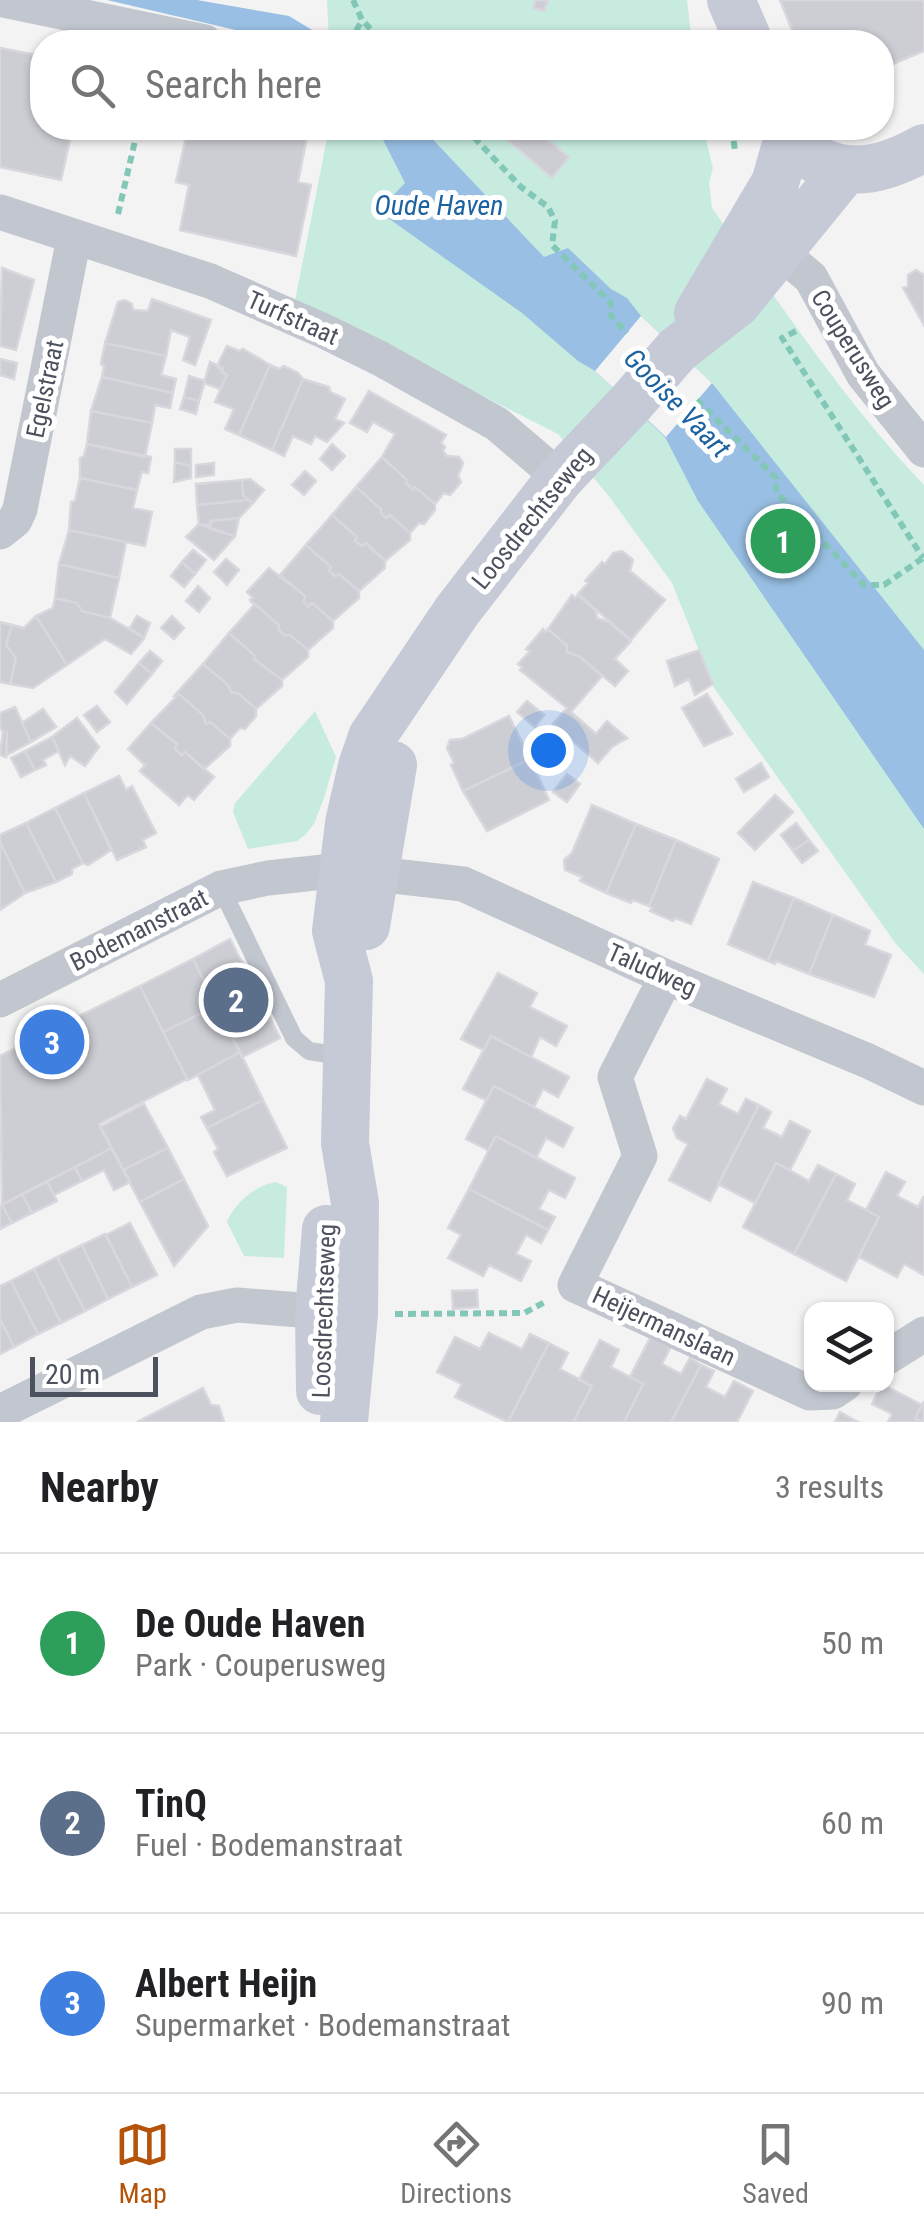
<!DOCTYPE html>
<html lang="en">
<head>
<meta charset="utf-8">
<style>
  :root { --surface:#fff; --page:#f6f6f6; --text:#202124; --muted:#757577; --line:#e0e0e0; --accent:#b45309 }
  body { margin:0; font-family:"Roboto Condensed",sans-serif; background:var(--page); color:var(--text) }
  .controls { position:absolute; right:30px; bottom:30px; display:grid; overflow:hidden; border-radius:20px; box-shadow:0 2px 8px #0004 }
  .controls button { width:90px; height:90px; display:grid; place-items:center; padding:0; border:0; border-bottom:2px solid var(--line); background:var(--surface); color:var(--text); font:50px sans-serif }
  .scale { position:absolute; left:30px; bottom:25px; width:128px; box-sizing:border-box; padding-left:10px; border:5px solid #4c515e; border-top:0; font-size:28px; line-height:35px; white-space:nowrap; color:#4c515e; -webkit-text-stroke:8px #fff; paint-order:stroke }
  .you { position:absolute; left:548px; top:750px; width:35px; height:35px; margin:-25px; border:8px solid #fff; border-radius:50%; background:#1a73e8; box-shadow:0 0 0 15px #1a73e833 }
  .badge { display:grid; place-items:center; width:65px; height:65px; border-radius:50%; background:var(--accent); color:#fff; font-size:32px; font-weight:700 }
  .pin { position:absolute; translate:-50% -50%; border:5px solid #fff; box-shadow:0 2px 10px #0006 }
  .list { margin:0; padding:0; list-style:none }
  h2 { display:flex; justify-content:space-between; align-items:center; height:130px; margin:0; padding:0 40px; font-size:42px }
  h2 small { font-size:32px; font-weight:400; color:var(--muted) }
  .list li { display:grid; grid-template-columns:65px 1fr auto; gap:30px; align-items:center; box-sizing:border-box; height:180px; padding:0 40px; border-top:2px solid var(--line) }
  .list b { display:block; font-size:38px; white-space:nowrap }
  .list p { margin:0; font-size:32px; white-space:nowrap; color:var(--muted) }
  .list em { font-size:32px; font-style:normal; color:var(--muted) }
  .icon { flex:none; width:55px; height:55px; fill:none; stroke:currentColor; stroke-width:2; stroke-linecap:round; stroke-linejoin:round }
  .map { position:relative; flex:none; width:924px; height:1422px; overflow:hidden }
  .search { position:absolute; background:var(--surface); box-shadow:0 2px 8px #0004; left:30px; right:30px; top:30px; height:110px; display:flex; align-items:center; gap:25px; box-sizing:border-box; padding:0 35px; border-radius:40px; color:var(--muted); font-size:38px }
  .sheet { height:670px; background:var(--surface) }
  nav { display:flex; justify-content:space-around; align-items:center; box-sizing:border-box; height:140px; border-top:2px solid var(--line); background:var(--surface); font-size:28px; color:var(--muted) }
  nav a { display:grid; justify-items:center; gap:5px }
  nav .on { color:var(--accent) }
  .map>svg:first-child { display:block }
  .green { fill:#c7ecdf }
  .water { fill:#99c0e4 }
  .pier { fill:#f4f3f3 }
  .building { fill:#cdced4; stroke:#d7d7dd; stroke-width:2.5 }
  .lines { fill:none; stroke-linecap:round; stroke-linejoin:round }
  .path { stroke:#82c7b7; stroke-width:6; stroke-dasharray:8 5; stroke-linecap:butt }
  .lane { stroke:#c2c6cf; stroke-width:18 }
  .street { stroke:#c2c6cf; stroke-width:35 }
  .secondary { stroke:#c6c9d6; stroke-width:48 }
  .secondary-bridge { stroke:#c6c9d6; stroke-width:48 }
  .labels { text-anchor:middle; dominant-baseline:central; stroke-width:10; stroke-linejoin:round; paint-order:stroke }
  .street-label { font-size:25px; fill:#4c515e; stroke:#fff }
  .water-label { font-size:28px; font-style:italic; fill:#1c62a1; stroke:#fff }
</style>
</head>
<body>
<div class="map">
<svg width="924" height="1422" viewBox="0 0 924 1422">
  <rect width="100%" height="100%" fill="#f4f3f3"/>
  <!-- green -->
  <path class="green" d="M327 0H687L692 42H329Z
    M329 128H703L713 168 709 183 712 208C779 302 844 401 924 485V974L896 944 714 688 672 583 611 499 558 434 295 301Z
    M315 711 336 757 324 798 314 824 305 835 297 841 248 849 233 812 235 803Z
    M276 1182 287 1187 284 1258 244 1256 227 1222C234 1203 256 1185 276 1182Z"/>
  <!-- water -->
  <path class="water" d="M107 0H197L289 16 332 42H287Z
    M377 128H422L544 257 568 248 611 289 627 298 641 316 712 383 924 650V829L698 501 665 437 595 371 578 361 522 313 378 211 405 183Z"/>
  <!-- pier -->
  <path class="pier" d="M641 316 712 383 666 437 595 371Z"/>
  <!-- building -->
  <path class="building" d="M536 0H548L544 11 533 8Z
    M780 0H924V51L888 66 882 42H837L834 37 821 42H797Z
    M0 48 42 56V128H86L84 138 71 135 61 180 0 167Z
    M188 128H261L307 137 298 182 311 185 296 256 180 230 189 185 176 182Z
    M516 128H534L569 157 552 178 506 139Z
    M2 268 34 280 16 350 0 346Z
    M916 270 924 275V325L903 288 908 286V275Z
    M152 299 211 320 195 365 183 360 190 337 171 330 166 356 105 343 118 302 125 300 132 304 133 310 148 311Z
    M105 343 166 356 161 375 176 379 173 393 102 377 104 366 101 364Z
    M227 346 239 351 243 349 270 365 239 435 225 429 234 409 215 402 227 375 217 366Z
    M0 359 17 363 14 379 0 375Z
    M210 362 223 368 221 372 227 375 220 389 204 383Z
    M270 365 279 369 284 366 298 373 303 379 272 450 239 435Z
    M189 376 205 381 199 401 184 397Z
    M102 377 173 393 170 408 155 405 152 423 91 411Z
    M303 379 329 387 330 392 345 399 335 419 344 423 327 442 315 436 311 444 293 436 284 456 272 450Z
    M369 391 446 435 441 443 445 447 443 451 447 456 459 457 463 463 458 476 461 482 450 495 444 493 435 504 415 487 413 490 406 483 407 480 382 457 395 434 373 422 367 432 350 423Z
    M184 397 199 401 196 414 180 409Z
    M91 411 152 423 145 457 87 444Z
    M87 444 151 457 148 473 142 472 137 490 80 478V458L84 456Z
    M332 444 345 456 332 470 320 459Z
    M175 449H191V466L175 462Z
    M382 457 407 480 406 483 413 490 415 487 435 504V510L424 524 419 523 410 533 390 515 386 518 381 513V509L356 487Z
    M175 462 191 466V478L174 482Z
    M214 463V475L196 477V465Z
    M305 471 316 481 304 495 292 485Z
    M80 478 137 490 133 508 152 512 145 546 69 530 71 502 75 501Z
    M250 479 264 490 253 503 243 495 242 480Z
    M242 480 243 495 248 500 197 505 196 484Z
    M356 487 381 509V513L386 518 390 515 410 533V540L385 561 366 543 362 546 355 541 357 537 332 515Z
    M248 500 253 503 239 518 211 521 210 525 199 524 197 505Z
    M332 515 357 537 355 541 362 546 366 543 385 561V568L359 591 339 574 335 576 329 571 331 567 306 545Z
    M239 518 235 536 210 529 211 521Z
    M199 524 235 536 214 560 186 537Z
    M69 530 126 542 119 578 59 564Z
    M306 545 331 567 329 571 335 576 339 574 359 591V598L333 621 312 603 308 607 304 601 305 596 280 575Z
    M193 550 206 560 195 574 182 562Z
    M622 551 633 560 630 571 665 600 631 640 578 594 588 583 585 581 602 562 605 564 613 553Z
    M226 559 239 570 227 585 214 572Z
    M182 562 195 574 184 587 171 576Z
    M59 564 119 578 110 618 82 611 77 603 55 598Z
    M269 568 305 596 304 601 308 607 312 603 333 621V628L308 650 290 635 285 636 279 630V625L250 600 253 598 247 592Z
    M198 586 210 598 199 612 186 601Z
    M572 595 575 598 578 595 596 611 597 618 609 622 631 641 615 659 628 671 615 686 579 656 567 652V646L548 629Z
    M55 598 77 603 82 611 110 618 144 638 142 641 131 654 105 639 67 665 36 616 53 608Z
    M250 600 279 625V630L285 636 290 635 308 650V657L282 680 254 659 255 656 229 633 254 605Z
    M36 616 67 665 33 688 10 684 16 658 6 645 12 625 24 628Z
    M137 616 150 623 144 638 130 628Z
    M172 616 184 628 174 639 161 628Z
    M0 622 12 625 6 645 16 658 10 684 0 682Z
    M543 629 546 632 548 629 567 646V652L579 656 602 676 571 712 596 734 607 721 627 738 612 747 598 763 553 724 567 708 520 670 522 667 518 664 530 651 526 649Z
    M229 633 255 656 254 659 282 680V686L256 709 238 693 231 692 228 685 203 664Z
    M699 650 713 684 695 695 689 679 675 686 667 661Z
    M150 651 162 661 152 674 139 663Z
    M139 663 152 674 127 704 115 692Z
    M203 664 228 685 231 692 238 693 256 709V716L245 729 240 728 230 739 210 722 206 724 203 715 179 694 175 695Z
    M179 694 203 715 206 724 210 722 230 739V746L204 769 185 752 182 755 175 749 177 744 151 723Z
    M707 694 732 734 704 746 682 708Z
    M527 701 544 715 535 727 517 712Z
    M97 706 110 722 97 732 84 715Z
    M15 707 31 742 7 755V732H3L0 726V713Z
    M43 709 56 727 31 742 22 723Z
    M509 716 530 759 463 791 451 765 454 763 447 748 450 740 462 739Z
    M77 718 99 747 85 766 70 756 65 765 52 737Z
    M151 723 177 744 175 749 182 755 185 752 214 777 194 800 188 795 179 805 140 771 145 765 128 749Z
    M3 732H7L6 757 0 755Z
    M52 737 59 751 43 760 46 765 35 770 25 751Z
    M25 751 35 770 21 777 11 758Z
    M530 759 549 800 487 831 463 791Z
    M761 763 769 777 744 792 736 779Z
    M567 774 580 784 567 802 553 792Z
    M119 776 126 790 132 786 156 833 143 840 146 847 117 860 84 793Z
    M84 793 111 850 88 865 83 863 55 808Z
    M775 795 793 812 755 850 738 833Z
    M592 805 636 824 606 893 580 881 582 877 565 870 564 860 572 853Z
    M55 808 83 863 72 869V874L56 882 26 823Z
    M26 823 56 882 25 893 0 842V835Z
    M796 823 809 840 793 851 781 835Z
    M636 824 676 840 649 906 633 900 631 903 606 893Z
    M676 840 719 859 691 924 675 918 673 921 650 911 652 908 649 906Z
    M809 840 818 851 802 863 793 851Z
    M0 842 25 893 0 910Z
    M753 882 794 898 768 961 728 944Z
    M794 898 833 915 809 974 776 961 775 964 768 961Z
    M833 915 870 931 865 945 891 955 874 997 809 974Z
    M230 939 280 1038 242 1057 193 959Z
    M193 959 216 1006 163 1032 140 986Z
    M498 973 537 993 530 1007 567 1026 556 1046 540 1037 531 1057 491 1036 484 1050 461 1039Z
    M140 986 187 1079 99 1124 112 1148 2 1205 0 1056 28 1042 30 1045 43 1039 42 1036 69 1026 67 1022Z
    M216 1006 240 1052 188 1080 163 1032Z
    M491 1036 569 1077 558 1097 543 1089 534 1107 494 1086 486 1100 463 1089Z
    M240 1052 263 1100 207 1128 201 1117 215 1110 198 1075Z
    M707 1079 727 1089 719 1104 738 1114 746 1099 759 1105 710 1201 669 1180 688 1144 677 1138 673 1128 680 1116 686 1119Z
    M494 1086 573 1128 563 1147 546 1138 536 1158 496 1136 488 1150 466 1139Z
    M263 1100 287 1148 227 1176 214 1152 218 1149 207 1128Z
    M144 1104 168 1148 123 1170 100 1127Z
    M759 1105 771 1112 763 1128 782 1137 790 1121 810 1131 790 1170 776 1163 755 1203 718 1184Z
    M496 1136 575 1178 565 1198 549 1190 539 1209 555 1217 548 1230 469 1189Z
    M112 1148 130 1182 114 1190 104 1170 82 1181 75 1167Z
    M168 1148 184 1179 140 1202 123 1170Z
    M776 1163 809 1181 818 1165 836 1174 794 1254 743 1227Z
    M75 1167 82 1181 54 1195 47 1181Z
    M886 1172 905 1182 897 1196 918 1207 924 1196V1275L904 1264 897 1277 859 1257 879 1217 866 1210Z
    M836 1174 855 1184 847 1200 879 1217 846 1281 794 1254Z
    M184 1179 208 1226 174 1266 140 1202Z
    M47 1181 57 1201 32 1213 22 1194Z
    M469 1189 548 1230 541 1243 526 1235 516 1254 531 1261 521 1281 489 1265 483 1276 448 1258 461 1235 448 1228Z
    M22 1194 32 1213 12 1223 2 1205Z
    M2 1205 12 1223 0 1229V1206Z
    M130 1223 157 1275 132 1287 106 1235Z
    M105 1234 132 1287 108 1299 82 1245Z
    M82 1245 108 1299 85 1311 57 1257Z
    M57 1257 85 1311 61 1323 34 1269Z
    M34 1269 61 1323 38 1334 11 1281Z
    M11 1281 38 1334 14 1347 0 1319V1286Z
    M477 1290 478 1307 453 1309 452 1291Z
    M0 1319 14 1347 0 1354Z
    M489 1333 522 1349 530 1334 549 1343 508 1422 455 1397 462 1384 437 1372 455 1337 480 1349Z
    M650 1338 670 1348 662 1364 681 1374 690 1358 701 1365 671 1422H624L643 1384 630 1377Z
    M600 1340 619 1350 611 1367 643 1384 624 1422H573L592 1386 579 1380Z
    M549 1343 568 1353 560 1369 592 1386 573 1422H508Z
    M701 1365 714 1371 706 1387 725 1397 734 1381 753 1391 737 1422H671Z
    M882 1384 922 1405 915 1418 922 1422H888L892 1414 872 1404Z
    M203 1388 211 1405 219 1406 224 1422H137Z
    M924 1401V1422H922L915 1418Z
    M840 1412 858 1422H835Z"/>
  <g class="lines">
    <!-- path -->
    <path class="path" d="M353 0 362 20 383 42
      M350 42 362 20
      M465 128 521 187 548 207 555 221 552 245 611 303V316L627 333
      M732 128 735 151
      M118 214 138 128
      M796 331 782 338 923 558
      M697 400 776 478V492L864 585H884L923 558
      M395 1314 524 1313 545 1302"/>
    <!-- lane -->
    <path class="lane" d="M221 888 294 1038 309 1051 347 1057"/>
    <!-- street -->
    <path class="street" d="M4 0 205 42
      M0 212 210 281 324 331 381 359 497 424 560 478
      M779 251 811 278 863 374 924 450
      M0 532 15 520 20 509 74 238
      M666 977 615 1077 640 1156 575 1285 810 1393 833 1392 845 1384
      M0 1000 221 888 268 878 342 870 463 884 666 977 868 1061 924 1088
      M886 1358 924 1334
      M0 1412 201 1312 237 1305 339 1313"/>
    <!-- secondary -->
    <path class="secondary" d="M731 0 749 42
      M815 159C853 179 888 168 924 148
      M698 313 775 183 789 134
      M677 350 737 303 845 170
      M366 926 393 765
      M320 1391 319 1312 326 1229
      M344 1422 354 1314 355 1203 345 1143 349 981 336 931 349 823 362 766 372 737 457 611 560 478 630 404"/>
    <!-- secondary-bridge -->
    <path class="secondary-bridge" d="M630 404 677 350"/>
  </g>
  <g class="labels">
    <!-- street labels -->
    <g class="street-label">
      <text transform="translate(293 318) rotate(24)">Turfstraat</text>
      <text transform="translate(853 349) rotate(58)">Couperusweg</text>
      <text transform="translate(45 389) rotate(-78)">Egelstraat</text>
      <text transform="translate(532 518) rotate(-51)">Loosdrechtseweg</text>
      <text transform="translate(139 930) rotate(-27)">Bodemanstraat</text>
      <text transform="translate(652 970) rotate(24)">Taludweg</text>
      <text transform="translate(324 1311) rotate(-88)">Loosdrechtseweg</text>
      <text transform="translate(664 1326) rotate(25)">Heijermanslaan</text>
    </g>
    <!-- water labels -->
    <g class="water-label">
      <text x="439" y="205">Oude Haven</text>
      <text transform="translate(677 403) rotate(46)">Gooise Vaart</text>
    </g>
  </g>
</svg>
<div class="controls">
<button><svg class="icon" aria-label="layers" viewBox="0 0 24 24"><path d="M12 4l9 5-9 5-9-5zM3 14l9 5 9-5"/></svg></button>
</div>
<div class="scale">20 m</div>
<div class="you"></div>
<div class="pin badge" style="left:783px;top:541px;background:#2e9e5b">1</div>
<div class="pin badge" style="left:236px;top:1000px;background:#5c6f8a">2</div>
<div class="pin badge" style="left:52px;top:1042px;background:#3f7fe0">3</div>
<div class="search"><svg class="icon" aria-label="search" viewBox="0 0 24 24"><circle cx="10" cy="10" r="6"/><path d="M15 15l6 6"/></svg>Search here</div>
</div>
<section class="sheet">
<h2>Nearby<small>3 results</small></h2>
<ul class="list">
<li><span class="badge" style="background:#2e9e5b">1</span><div><b>De Oude Haven</b><p>Park · Couperusweg</p></div><em>50 m</em></li>
<li><span class="badge" style="background:#5c6f8a">2</span><div><b>TinQ</b><p>Fuel · Bodemanstraat</p></div><em>60 m</em></li>
<li><span class="badge" style="background:#3f7fe0">3</span><div><b>Albert Heijn</b><p>Supermarket · Bodemanstraat</p></div><em>90 m</em></li>
</ul>
</section>
<nav>
<a class="on"><svg class="icon" aria-label="map" viewBox="0 0 24 24"><path d="M3 6l6-2 6 2 6-2v14l-6 2-6-2-6 2zM9 4v14M15 6v14"/></svg>Map</a>
<a><svg class="icon" aria-label="directions" viewBox="0 0 24 24"><path d="M12 3l9 9-9 9-9-9zM9 14v-3h6M13 9l2 2-2 2"/></svg>Directions</a>
<a><svg class="icon" aria-label="saved" viewBox="0 0 24 24"><path d="M7 4h10v16l-5-4-5 4z"/></svg>Saved</a>
</nav>
</body>
</html>
